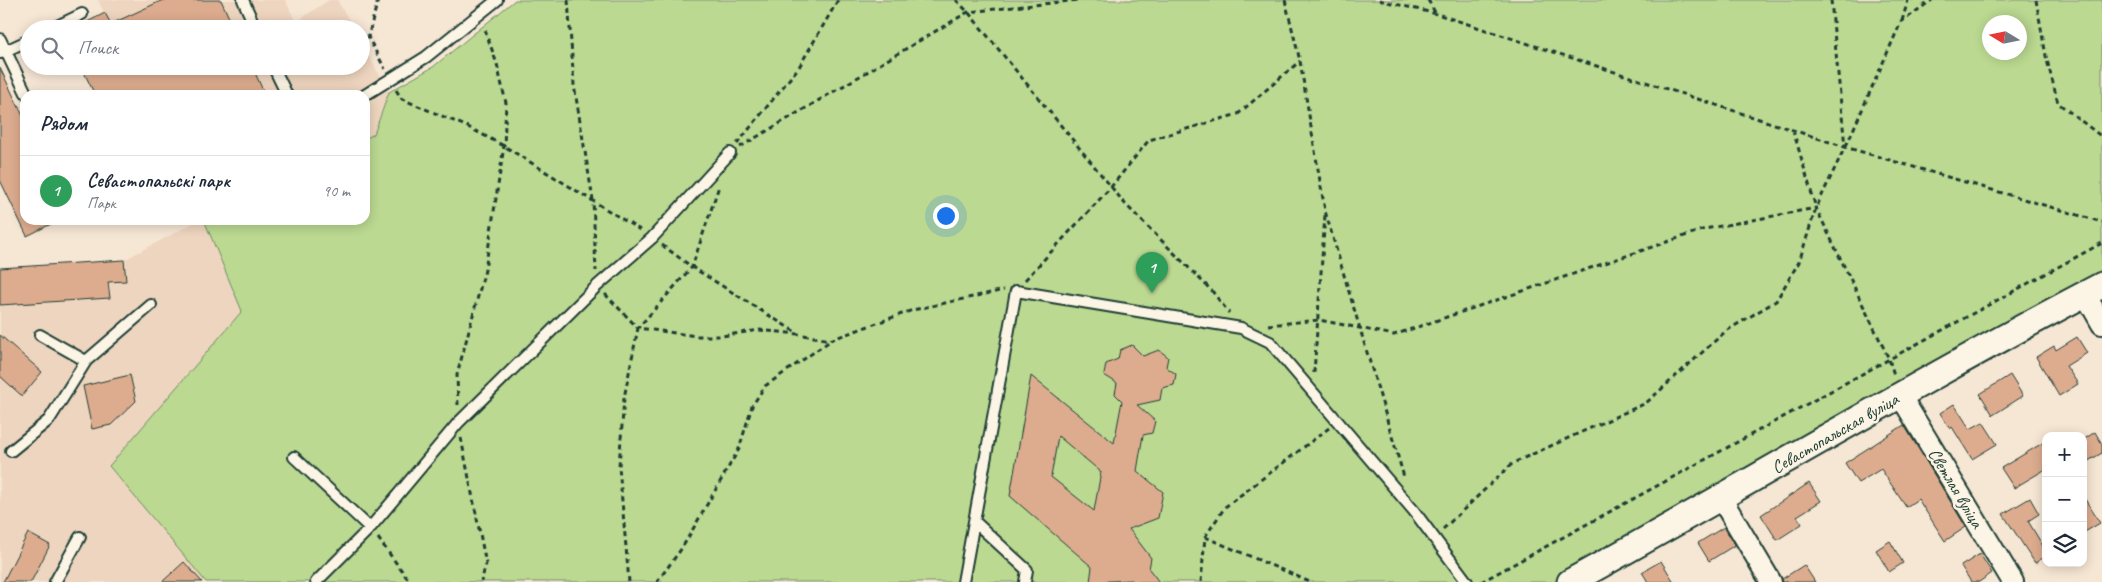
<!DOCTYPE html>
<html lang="ru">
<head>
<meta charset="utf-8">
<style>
  :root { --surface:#fff; --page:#f6f6f7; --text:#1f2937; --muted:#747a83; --line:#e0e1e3; --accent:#1a73e8 }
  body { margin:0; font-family:Caveat,sans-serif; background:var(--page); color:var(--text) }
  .controls { position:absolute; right:15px; bottom:15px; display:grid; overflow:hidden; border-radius:10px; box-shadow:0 2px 12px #0003 }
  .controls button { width:45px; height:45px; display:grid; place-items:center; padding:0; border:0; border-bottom:1px solid var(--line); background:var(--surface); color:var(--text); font:25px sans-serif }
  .compass { position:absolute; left:1982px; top:15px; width:45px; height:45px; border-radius:50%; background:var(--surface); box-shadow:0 2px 12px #0003; rotate:280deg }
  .you { position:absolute; left:945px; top:215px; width:18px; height:18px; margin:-12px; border:4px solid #fff; border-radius:50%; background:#1a73e8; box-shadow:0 0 0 8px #1a73e833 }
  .badge { display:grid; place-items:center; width:32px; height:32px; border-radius:50%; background:var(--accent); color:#fff; font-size:16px; font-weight:700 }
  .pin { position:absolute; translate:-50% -41px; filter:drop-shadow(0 1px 2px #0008) }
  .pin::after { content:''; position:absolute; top:26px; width:18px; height:15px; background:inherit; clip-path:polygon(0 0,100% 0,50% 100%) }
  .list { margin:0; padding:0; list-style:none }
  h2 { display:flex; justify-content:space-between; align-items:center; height:65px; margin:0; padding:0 20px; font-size:21px }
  h2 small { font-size:16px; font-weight:400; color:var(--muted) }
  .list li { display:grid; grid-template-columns:32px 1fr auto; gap:15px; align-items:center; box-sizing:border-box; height:70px; padding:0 20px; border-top:1px solid var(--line) }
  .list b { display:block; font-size:19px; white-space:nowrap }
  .list p { margin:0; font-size:16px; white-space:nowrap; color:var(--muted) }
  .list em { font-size:16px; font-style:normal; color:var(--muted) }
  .icon { flex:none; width:28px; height:28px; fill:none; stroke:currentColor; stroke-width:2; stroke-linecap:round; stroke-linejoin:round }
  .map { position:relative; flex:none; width:2102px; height:582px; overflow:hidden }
  .search { position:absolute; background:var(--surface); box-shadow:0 2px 12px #0003; left:20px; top:20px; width:350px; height:55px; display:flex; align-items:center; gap:12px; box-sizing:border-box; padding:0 18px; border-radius:28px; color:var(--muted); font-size:19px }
  .panel { position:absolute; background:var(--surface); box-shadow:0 2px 12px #0003; left:20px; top:90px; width:350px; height:135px; border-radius:15px }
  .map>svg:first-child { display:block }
  .built { fill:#eed5bf }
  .green { fill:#bbd991; stroke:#6d8b62; fill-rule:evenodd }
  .building { fill:#ddac8f; stroke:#1f3d34; fill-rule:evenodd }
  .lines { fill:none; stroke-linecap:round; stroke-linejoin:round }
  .service-casing { stroke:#1f3d34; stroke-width:14 }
  .minor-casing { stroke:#1f3d34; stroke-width:24 }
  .tertiary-casing { stroke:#1f3d34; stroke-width:29 }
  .path { stroke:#1f3d34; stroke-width:3; stroke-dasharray:5 4; stroke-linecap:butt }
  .service { stroke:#fcf5e5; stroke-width:10 }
  .minor { stroke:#fcf5e5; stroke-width:20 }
  .tertiary { stroke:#fcf5e5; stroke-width:25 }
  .labels { text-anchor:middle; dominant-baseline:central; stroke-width:5; stroke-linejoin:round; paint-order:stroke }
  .street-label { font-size:18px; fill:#1f3d34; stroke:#fcf5e5 }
</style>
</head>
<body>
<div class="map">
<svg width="2102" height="582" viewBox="0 0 2102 582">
  <rect width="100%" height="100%" fill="#f6e6d4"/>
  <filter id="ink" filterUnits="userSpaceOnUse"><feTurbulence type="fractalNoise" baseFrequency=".02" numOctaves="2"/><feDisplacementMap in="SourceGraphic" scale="10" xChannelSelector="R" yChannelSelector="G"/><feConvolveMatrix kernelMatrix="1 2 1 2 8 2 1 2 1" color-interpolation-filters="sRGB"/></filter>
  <g filter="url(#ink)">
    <!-- built -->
    <path class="built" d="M98 0H285L296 22 329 0H337L354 29H112Z
      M361 42 389 92 374 134 365 139V95H144L130 66H361Z
      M199 220H204L242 311 110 466 206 582H0V268L124 260Z"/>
    <!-- green -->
    <path class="green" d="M515 0H2102V275L1905 381 1557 582H206L109 466 242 311 204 220H365V139L374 134 389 92 433 67ZM1990 22H2020V52H1990Z"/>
    <!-- building -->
    <path class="building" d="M163 0H221L234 29H73L105 13 111 24Z
      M81 66H252L265 95H95Z
      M0 68 25 120V220H59L27 236 0 180Z
      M124 260 126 281 108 282 110 298 0 305V268Z
      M0 335 42 372 22 396 0 376Z
      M2077 337 2087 353 2066 366 2078 384 2059 396 2036 357 2054 346 2056 350Z
      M1132 345 1143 356 1159 350 1168 357 1166 367 1176 374 1174 385 1162 388 1160 400 1137 405 1155 421 1152 433 1143 435 1137 471 1163 492 1158 518 1129 529 1151 558 1149 569 1159 582H1134L1132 580 1090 582 1092 567 1010 496 1031 376 1114 443 1122 401 1115 394 1117 383 1104 375 1106 364 1118 359 1120 350ZM1058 436 1101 472 1094 511 1051 477Z
      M130 375 136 401 111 425 92 429 83 386Z
      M2010 375 2023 396 1993 415 1980 394Z
      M1954 404 1970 429 1983 422 1997 444 1972 459 1952 427 1950 429 1940 413Z
      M1904 425 1966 527 1945 541 1918 499 1906 507 1881 469 1858 483 1845 463Z
      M2095 432 2102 444V453L2083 464V440Z
      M2046 441V469L2014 488 2001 468Z
      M1809 483 1821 501 1797 516 1802 524 1777 540 1761 515Z
      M2083 496 2100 523 2083 533Z
      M2030 498 2039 514 2028 521 2046 551V556L2035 563 2003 514Z
      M1724 527 1735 545 1709 561 1698 543Z
      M28 533 50 545 31 582H3Z
      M1890 541 1903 563 1889 572 1876 550Z
      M1980 554 1992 573 1979 582H1971L1961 566Z
      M1661 561 1674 582H1648L1642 572Z
      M184 562 202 582H162Z
      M1804 565 1815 582H1783L1782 579Z"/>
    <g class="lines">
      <!-- service casing -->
      <g class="service-casing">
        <path id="service" d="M243 0 256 29
          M51 29 82 14
          M0 39 27 95
          M1 53 29 40
          M273 66 287 95
          M365 95 426 57 497 0
          M86 361 151 305
          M11 451 49 420 86 361 40 335
          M294 457 370 528
          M974 521 1027 570 1025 582
          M55 582 80 537
          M316 582 370 528 458 423 597 286 652 238 730 153
          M963 582 1016 291 1241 328 1270 342 1414 511 1467 582"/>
      </g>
      <!-- minor casing -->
      <g class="minor-casing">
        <path id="minor" d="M2085 294 2102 324
          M1900 395 2013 582
          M1721 498 1771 582"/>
      </g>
      <!-- tertiary casing -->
      <g class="tertiary-casing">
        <path id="tertiary" d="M1570 582C1748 484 1922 379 2102 285"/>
      </g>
      <!-- path -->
      <path class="path" d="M378 0 368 37 385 69
        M568 0 574 85 593 200 596 271
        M956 0 968 12 1126 205 1212 291 1229 313
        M1285 0 1300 61 1325 211 1404 477
        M1379 0 1437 14 1845 147 2102 222
        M1428 0 1436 14
        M2036 0 2046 56 2058 103 2102 137
        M1902 21 1908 0
        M396 90 402 99 468 127 504 146 640 230
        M1793 130 1816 208
        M737 144 799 67 838 0
        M1846 146 1901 22 1932 0
        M740 147 968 12 1079 0
        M662 245 692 267 797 333
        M1025 280 1111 187 1149 140 1238 114 1300 61
        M605 294 638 328 692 267 719 186
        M1268 325 1319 320 1394 335 1705 229 1816 208 1889 359 1894 375
        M1314 373 1325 215
        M458 405 457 375 485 270 504 146 506 103 497 64 484 27
        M461 438 486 564 481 582
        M1443 529 1513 463 1646 403 1726 331 1776 301 1799 262 1816 208 1845 147 1831 0
        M1205 537 1310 582
        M378 538 410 582
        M629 582 619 466 624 398 638 328 697 336H722L759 330 798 334 830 340 913 310 1004 290
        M657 582 682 548 739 449 752 406 765 386 830 341
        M1201 582 1205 537 1225 507 1329 428
        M1481 582 2102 243"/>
      <!-- service -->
      <use href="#service" class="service"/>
      <!-- minor -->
      <use href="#minor" class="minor"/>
      <!-- tertiary -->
      <use href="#tertiary" class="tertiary"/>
    </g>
  </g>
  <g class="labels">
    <!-- street labels -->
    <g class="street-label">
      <text transform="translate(1835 433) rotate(-30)">Севастопальская вуліца</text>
      <text transform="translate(1956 488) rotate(59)">Светлая вуліца</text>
    </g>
  </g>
</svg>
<div class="controls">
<button>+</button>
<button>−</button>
<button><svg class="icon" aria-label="layers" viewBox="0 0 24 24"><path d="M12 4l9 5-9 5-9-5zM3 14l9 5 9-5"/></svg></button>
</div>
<svg class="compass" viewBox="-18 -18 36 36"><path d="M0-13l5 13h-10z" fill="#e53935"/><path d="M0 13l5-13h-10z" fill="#747a83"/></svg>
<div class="you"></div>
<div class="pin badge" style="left:1152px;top:293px;background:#2e9e5b">1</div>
<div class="search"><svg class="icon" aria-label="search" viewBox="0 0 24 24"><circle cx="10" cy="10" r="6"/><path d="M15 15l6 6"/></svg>Поиск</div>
<section class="panel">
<h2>Рядом<small></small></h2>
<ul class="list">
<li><span class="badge" style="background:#2e9e5b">1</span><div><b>Севастопальскі парк</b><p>Парк</p></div><em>90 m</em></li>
</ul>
</section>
</div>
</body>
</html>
